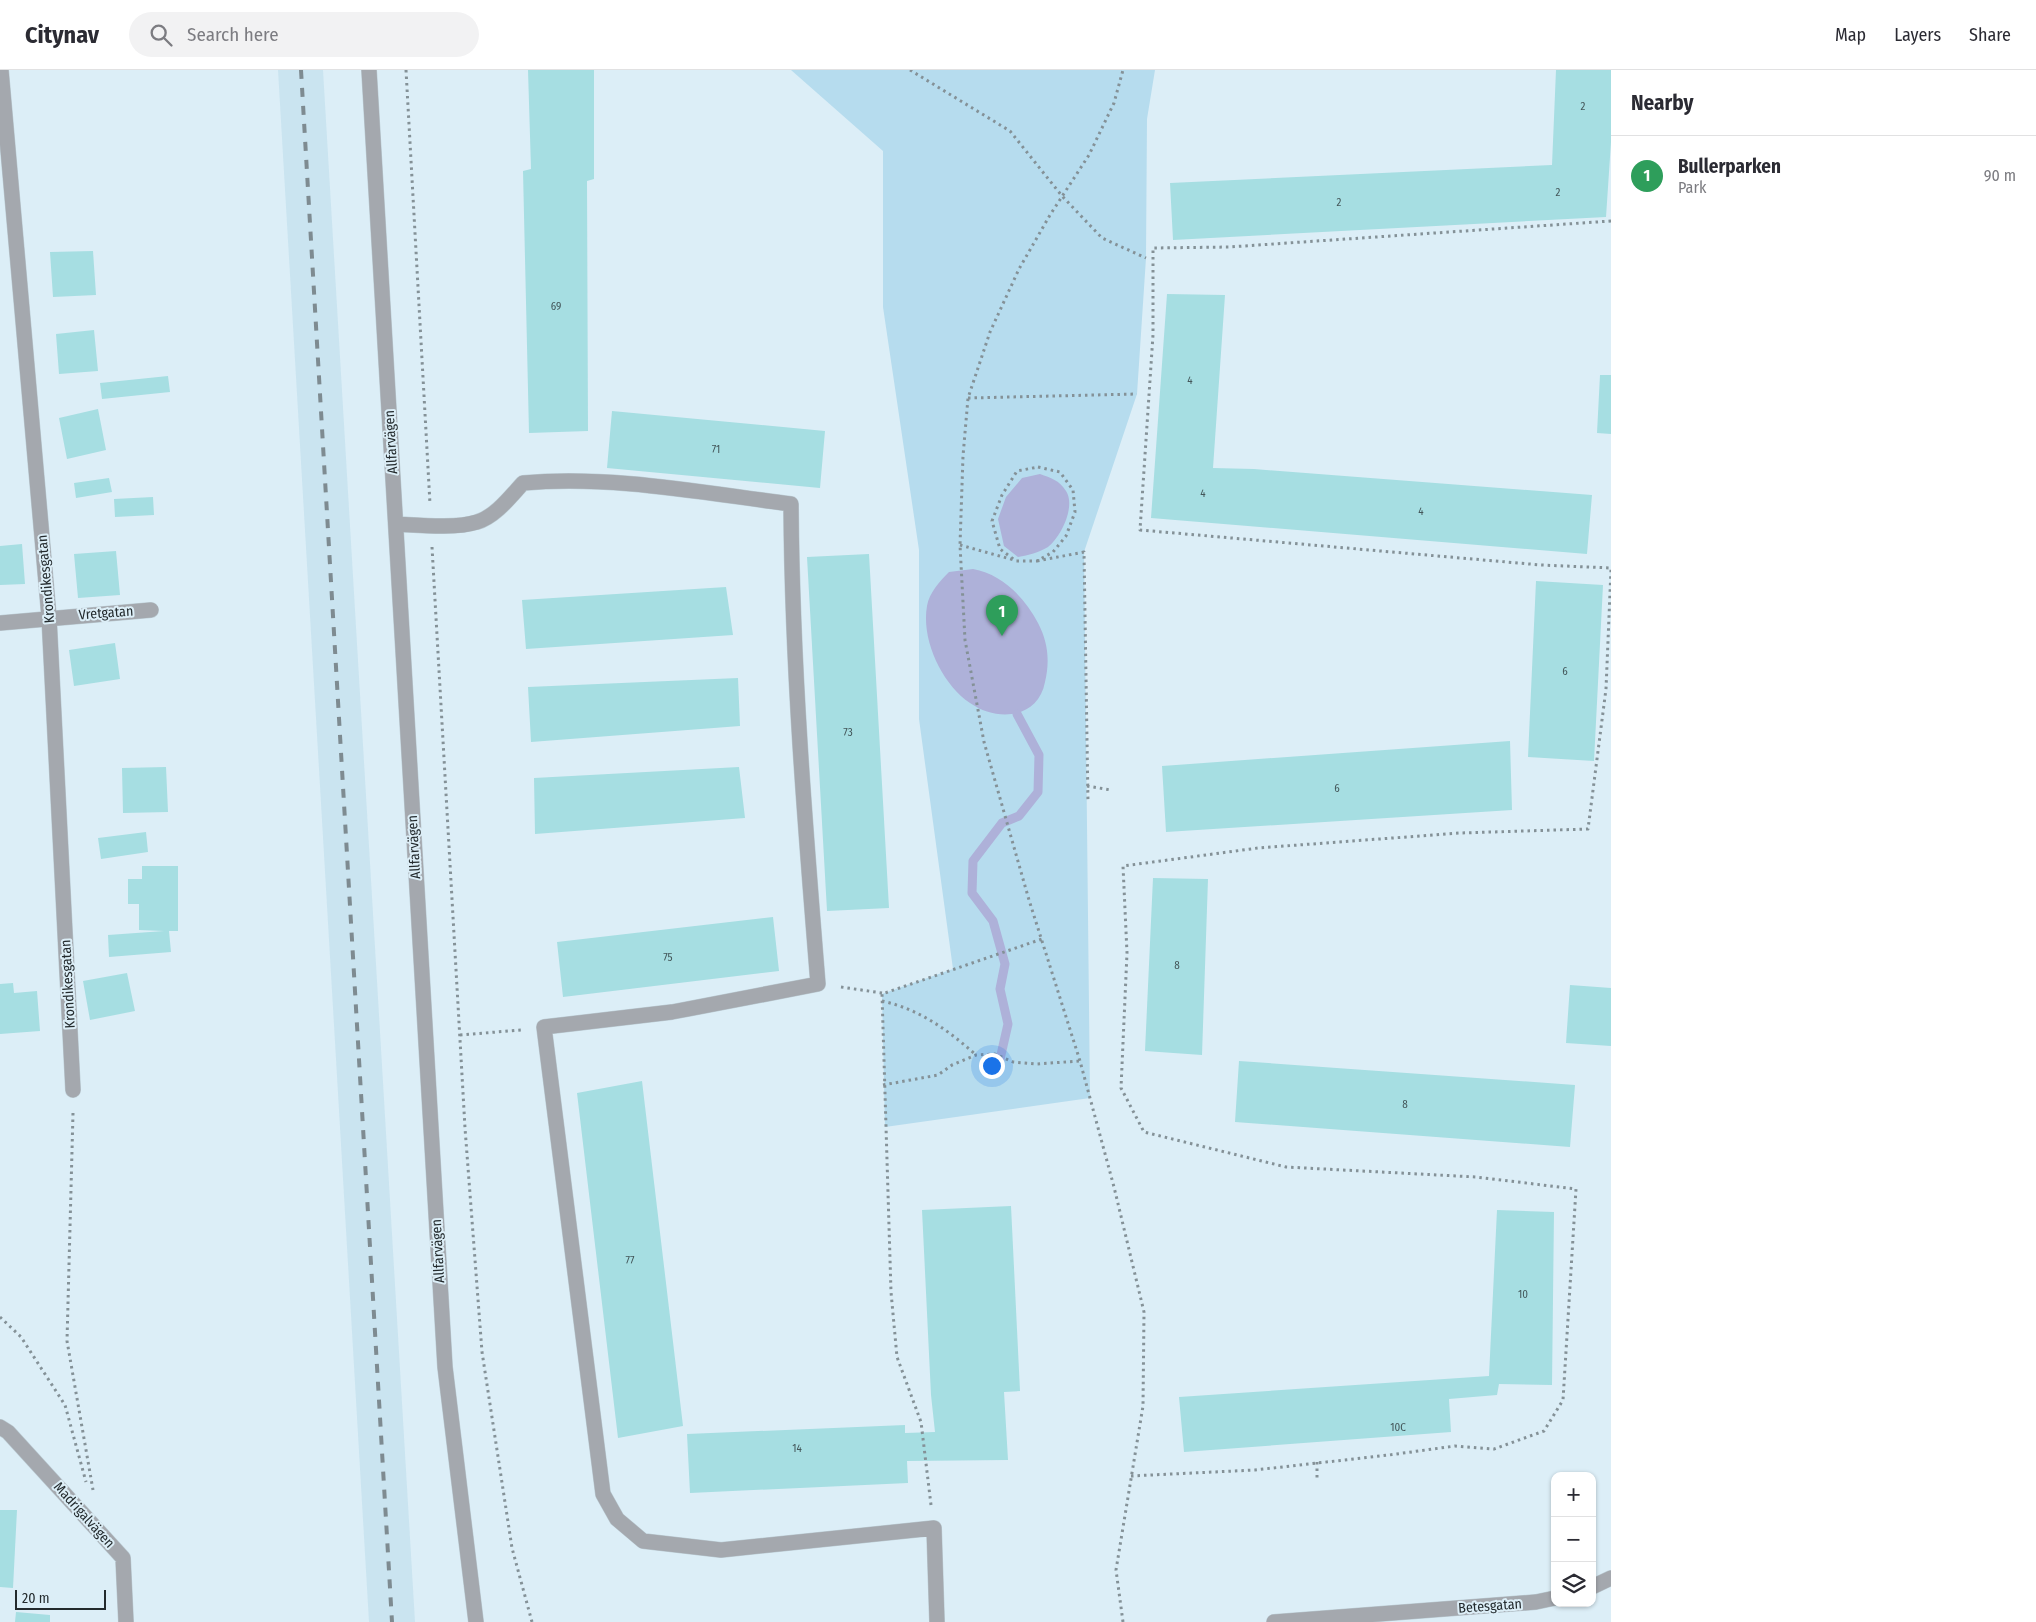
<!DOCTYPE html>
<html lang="en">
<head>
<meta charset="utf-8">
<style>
  :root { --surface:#fff; --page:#f2f2f3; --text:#2b2b33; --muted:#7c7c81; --line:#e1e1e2; --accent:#111827 }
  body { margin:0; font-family:"Fira Sans Condensed",sans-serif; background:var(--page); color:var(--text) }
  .controls { position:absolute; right:15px; bottom:15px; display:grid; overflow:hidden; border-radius:10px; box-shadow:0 1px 4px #0004 }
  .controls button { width:45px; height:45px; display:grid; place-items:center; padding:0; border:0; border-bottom:1px solid var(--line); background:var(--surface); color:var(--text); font:25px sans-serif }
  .scale { position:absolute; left:15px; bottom:12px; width:91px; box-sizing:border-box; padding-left:5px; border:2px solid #232a2d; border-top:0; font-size:14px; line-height:18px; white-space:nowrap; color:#232a2d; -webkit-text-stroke:4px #dceef7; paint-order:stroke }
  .you { position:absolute; left:991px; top:995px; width:18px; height:18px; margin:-12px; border:4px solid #fff; border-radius:50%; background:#1a73e8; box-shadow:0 0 0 8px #1a73e833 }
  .badge { display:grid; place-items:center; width:32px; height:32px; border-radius:50%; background:var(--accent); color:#fff; font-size:16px; font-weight:700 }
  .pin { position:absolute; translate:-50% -41px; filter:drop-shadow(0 1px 2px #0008) }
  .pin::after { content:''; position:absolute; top:26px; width:18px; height:15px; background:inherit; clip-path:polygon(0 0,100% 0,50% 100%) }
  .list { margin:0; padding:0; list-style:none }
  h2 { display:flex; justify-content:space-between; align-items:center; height:65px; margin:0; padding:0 20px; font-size:21px }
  h2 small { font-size:16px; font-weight:400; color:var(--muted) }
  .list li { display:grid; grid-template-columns:32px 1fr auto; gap:15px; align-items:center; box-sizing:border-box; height:80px; padding:0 20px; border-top:1px solid var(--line) }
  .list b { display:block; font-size:19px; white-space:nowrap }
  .list p { margin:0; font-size:16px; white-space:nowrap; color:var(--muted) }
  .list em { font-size:16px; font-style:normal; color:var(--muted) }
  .icon { flex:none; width:28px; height:28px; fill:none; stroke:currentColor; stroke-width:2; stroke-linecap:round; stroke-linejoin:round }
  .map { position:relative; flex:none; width:1611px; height:1552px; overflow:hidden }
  header { display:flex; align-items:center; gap:30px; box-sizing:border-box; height:70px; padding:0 25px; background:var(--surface); border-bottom:1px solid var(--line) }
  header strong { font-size:24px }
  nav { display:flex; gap:28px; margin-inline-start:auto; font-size:18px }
  .search { width:350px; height:45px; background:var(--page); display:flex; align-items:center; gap:12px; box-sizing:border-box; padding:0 18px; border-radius:28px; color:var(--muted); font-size:19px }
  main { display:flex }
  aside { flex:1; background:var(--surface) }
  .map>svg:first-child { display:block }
  .built { fill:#cae4f0 }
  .green { fill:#b6dcee }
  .water { fill:#aeb1d9 }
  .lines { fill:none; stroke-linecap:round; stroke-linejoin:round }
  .stream { stroke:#aeb1d9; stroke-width:9 }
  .building { fill:#a6dee2 }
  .minor-casing { stroke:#bbcbd3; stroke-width:16 }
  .path { stroke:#849197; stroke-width:3; stroke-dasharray:2.5 4; stroke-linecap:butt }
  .minor { stroke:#a4a8ae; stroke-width:15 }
  .rail { stroke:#7e8b91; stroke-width:4; stroke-dasharray:9 9; stroke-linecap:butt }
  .labels { text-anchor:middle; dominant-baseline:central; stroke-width:4; stroke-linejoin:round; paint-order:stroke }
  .number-label { font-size:11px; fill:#44575a }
  .street-label { font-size:14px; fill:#232a2d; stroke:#dceef7 }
</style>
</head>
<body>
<header>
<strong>Citynav</strong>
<div class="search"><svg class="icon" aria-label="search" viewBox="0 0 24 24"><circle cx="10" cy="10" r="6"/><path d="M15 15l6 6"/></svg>Search here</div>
<nav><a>Map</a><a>Layers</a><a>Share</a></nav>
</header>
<main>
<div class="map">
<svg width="1611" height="1552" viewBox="0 0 1611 1552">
  <rect width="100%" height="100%" fill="#dceef7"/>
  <!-- built -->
  <path class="built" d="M278 0H323L415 1552H369Z"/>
  <!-- green -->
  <path class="green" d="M791 0H1155L1147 49 1146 188 1137 324 1084 482 1090 1028 885 1057 882 924 953 899 919 649V480L883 237V81Z"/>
  <!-- water -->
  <path class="water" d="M1040 404C1051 408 1059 410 1066 421 1076 436 1061 467 1048 477 1038 483 1029 485 1018 487L1004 476 998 449 1006 427 1022 408Z
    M973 499C1002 504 1025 528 1038 553 1048 572 1050 591 1045 612 1038 649 997 652 970 633 942 614 921 570 927 536 929 523 940 511 949 502Z"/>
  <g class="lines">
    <!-- stream -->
    <path class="stream" d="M998 998 1008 954 1000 919 1005 894 993 851 972 823 973 791 1002 753 1019 746 1038 722 1039 685 1017 644"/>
  </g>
  <!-- building -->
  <path class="building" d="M528 0H594V109L587 111 588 361 529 363 523 101 531 99Z
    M1556 0H1611V72L1606 147 1173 170 1170 113 1552 95Z
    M93 181 96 225 53 227 50 182Z
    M1167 224 1225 225 1213 398 1254 399 1592 425 1587 484 1151 448Z
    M94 260 98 301 59 304 56 264Z
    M1600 305H1611V364L1597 363Z
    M168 306 170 322 102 329 100 313Z
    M98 339 106 380 67 389 59 348Z
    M612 341 825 361 820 418 607 398Z
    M109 408 112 422 76 428 74 413Z
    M153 427 154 445 115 447 114 429Z
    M22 474 25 514 0 515V476Z
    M116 481 120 525 78 528 74 484Z
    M869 484 889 838 827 841 807 487Z
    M1536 511 1603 515 1594 691 1528 687Z
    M726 517 733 565 526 579 522 530Z
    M115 573 120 609 74 616 69 580Z
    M738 608 740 656 531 672 528 617Z
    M1510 671 1512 740 1166 762 1162 696Z
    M166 697 168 742 123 743 122 698Z
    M739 697 745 748 535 764 534 708Z
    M146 762 148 782 101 789 98 768Z
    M142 796H178V861H169L171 882 109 887 108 865 164 861 139 860V834H128V809H142Z
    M1153 808 1208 809 1202 985 1145 981Z
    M773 847 779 901 563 927 557 872Z
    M127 903 135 941 90 950 83 911Z
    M13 913 14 923 37 921 40 961 0 964V914Z
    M1570 915 1611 918V976L1566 973Z
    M1239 991 1575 1015 1570 1077 1235 1052Z
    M642 1011 683 1356 618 1368 577 1023Z
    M1011 1136 1020 1321 1004 1322 1008 1390 907 1391 908 1413 690 1423 687 1364 905 1355V1363L935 1362 931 1325 922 1140Z
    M1497 1140 1554 1142 1552 1315 1499 1314 1497 1325 1449 1329 1451 1362 1184 1382 1179 1327 1489 1306Z
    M0 1440H17L13 1518 0 1517Z
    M16 1542 50 1545V1552H15Z"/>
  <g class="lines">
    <!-- minor casing -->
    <g class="minor-casing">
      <path id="minor" d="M1 0 49 547 73 1020
        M369 0 445 1297 476 1552
        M396 454C418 455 455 459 477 452 495 447 511 426 523 413 612 405 703 423 791 434 792 594 805 754 818 914L672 942 544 957 603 1424 617 1449 643 1471 721 1480 934 1458 937 1552
        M0 553 151 540
        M0 1357 8 1362 123 1488 126 1552
        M1592 1517 1611 1508
        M1274 1552 1536 1532 1555 1528"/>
    </g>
    <!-- path -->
    <path class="path" d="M406 0 430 434
      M910 0 1010 61 1062 126 1102 168 1146 188
      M1611 151 1229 177 1153 178V265L1140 460 1541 495 1611 498
      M968 328 1137 324
      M1038 397 1060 402 1073 420 1075 442 1066 466 1053 482 1037 491H1016L1000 479 992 451 1002 425 1017 401Z
      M960 475 1014 490
      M432 477 465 1058 482 1282 512 1478 532 1552
      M1037 491 1084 482 1088 733
      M1087 716 1111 720
      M841 917 882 923
      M882 931C919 939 948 960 976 985
      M460 965 521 960
      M883 1015 938 1005 952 995 976 985 995 984 1013 992 1036 994 1080 991
      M73 1043 67 1271 93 1420
      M0 1247 21 1267 65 1335 86 1412
      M1317 1392V1409
      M1131 1406 1255 1400 1389 1385 1455 1376 1494 1379 1544 1361 1563 1330 1576 1119 1476 1107 1286 1097 1144 1062 1121 1018 1127 883 1123 796 1258 778 1460 763 1588 759 1606 619 1611 499
      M931 1435 921 1352 897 1287 891 1222 882 924 1042 869
      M1123 1552 1116 1500 1143 1336 1144 1242 1114 1117 1080 991 1029 830 984 672 965 570 960 475 963 386 968 328 990 262 1019 199 1050 145 1089 85 1114 33 1123 0"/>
    <!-- minor -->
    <use href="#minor" class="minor"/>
    <!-- rail -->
    <path class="rail" d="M301 0 392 1552"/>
  </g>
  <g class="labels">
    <!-- number labels -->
    <g class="number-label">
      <text x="1583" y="36">2</text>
      <text x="1558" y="122">2</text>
      <text x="1339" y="132">2</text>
      <text x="556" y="236">69</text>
      <text x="1190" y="310">4</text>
      <text x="716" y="379">71</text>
      <text x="1203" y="423">4</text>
      <text x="1421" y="441">4</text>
      <text x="1565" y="601">6</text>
      <text x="848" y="662">73</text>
      <text x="1337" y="718">6</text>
      <text x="668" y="887">75</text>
      <text x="1177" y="895">8</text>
      <text x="1405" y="1034">8</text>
      <text x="630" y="1190">77</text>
      <text x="1523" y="1224">10</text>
      <text x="1398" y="1357">10C</text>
      <text x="797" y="1378">14</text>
    </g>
    <!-- street labels -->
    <g class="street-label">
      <text transform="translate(391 372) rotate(-93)">Allfarvägen</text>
      <text transform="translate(46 509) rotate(-95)">Krondikesgatan</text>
      <text transform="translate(106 543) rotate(-4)">Vretgatan</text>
      <text transform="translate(414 777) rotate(-93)">Allfarvägen</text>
      <text transform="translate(68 914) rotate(-93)">Krondikesgatan</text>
      <text transform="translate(438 1181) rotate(-93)">Allfarvägen</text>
      <text transform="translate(84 1445) rotate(48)">Madrigalvägen</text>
      <text transform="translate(1490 1536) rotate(-4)">Betesgatan</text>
    </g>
  </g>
</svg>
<div class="controls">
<button>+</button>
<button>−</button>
<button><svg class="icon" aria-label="layers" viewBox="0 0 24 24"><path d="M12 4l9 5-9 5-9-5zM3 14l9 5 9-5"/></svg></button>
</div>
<div class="scale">20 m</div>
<div class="you"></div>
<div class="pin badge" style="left:1002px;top:566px;background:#2e9e5b">1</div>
</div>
<aside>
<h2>Nearby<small></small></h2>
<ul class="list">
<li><span class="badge" style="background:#2e9e5b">1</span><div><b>Bullerparken</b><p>Park</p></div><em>90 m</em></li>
</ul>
</aside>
</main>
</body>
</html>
